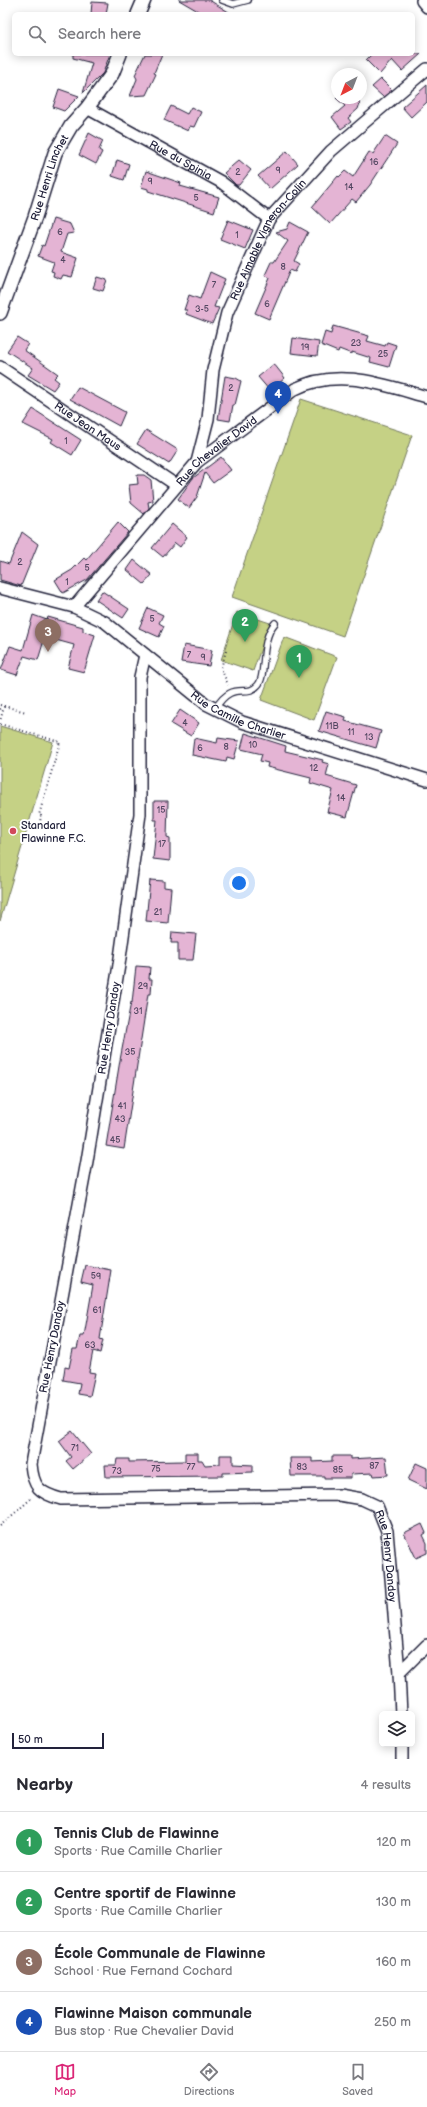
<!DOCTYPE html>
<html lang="en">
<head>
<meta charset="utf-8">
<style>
  :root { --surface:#fff; --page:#f7f7f7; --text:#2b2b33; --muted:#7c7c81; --line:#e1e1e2; --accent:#db2777 }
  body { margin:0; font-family:"Balsamiq Sans",sans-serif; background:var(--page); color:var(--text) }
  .controls { position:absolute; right:12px; bottom:12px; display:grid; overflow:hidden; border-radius:6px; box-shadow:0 2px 10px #0003 }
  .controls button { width:36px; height:36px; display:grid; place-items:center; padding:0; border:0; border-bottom:1px solid var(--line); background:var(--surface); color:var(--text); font:20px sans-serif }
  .compass { position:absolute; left:331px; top:68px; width:36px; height:36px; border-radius:50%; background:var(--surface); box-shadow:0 2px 10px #0003; rotate:222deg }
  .scale { position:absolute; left:12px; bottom:10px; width:92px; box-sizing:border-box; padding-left:4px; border:2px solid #22223b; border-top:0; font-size:11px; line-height:14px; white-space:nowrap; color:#22223b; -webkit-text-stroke:3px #fff; paint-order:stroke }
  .you { position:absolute; left:239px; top:883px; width:14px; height:14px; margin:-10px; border:3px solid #fff; border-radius:50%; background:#1a73e8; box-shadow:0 0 0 6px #1a73e833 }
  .badge { display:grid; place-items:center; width:26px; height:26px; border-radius:50%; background:var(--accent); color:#fff; font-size:13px; font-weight:700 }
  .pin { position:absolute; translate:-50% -33px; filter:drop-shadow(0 1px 2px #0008) }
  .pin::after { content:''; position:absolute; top:21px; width:14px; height:12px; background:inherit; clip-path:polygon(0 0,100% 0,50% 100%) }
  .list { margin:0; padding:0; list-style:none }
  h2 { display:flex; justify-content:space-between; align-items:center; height:52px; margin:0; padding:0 16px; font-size:17px }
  h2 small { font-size:13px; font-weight:400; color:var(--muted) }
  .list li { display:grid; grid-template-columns:26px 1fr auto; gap:12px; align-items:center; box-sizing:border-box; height:60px; padding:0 16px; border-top:1px solid var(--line) }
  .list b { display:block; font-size:15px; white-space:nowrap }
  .list p { margin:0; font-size:13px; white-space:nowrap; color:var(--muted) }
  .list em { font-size:13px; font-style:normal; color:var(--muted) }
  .icon { flex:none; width:22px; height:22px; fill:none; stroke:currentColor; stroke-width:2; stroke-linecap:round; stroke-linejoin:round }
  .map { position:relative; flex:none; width:427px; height:1759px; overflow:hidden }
  .search { position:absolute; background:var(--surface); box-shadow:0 2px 10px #0003; left:12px; right:12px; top:12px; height:44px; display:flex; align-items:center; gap:10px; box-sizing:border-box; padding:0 14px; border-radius:6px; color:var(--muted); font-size:15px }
  .sheet { height:292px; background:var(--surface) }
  nav { display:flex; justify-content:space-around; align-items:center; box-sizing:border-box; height:56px; border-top:1px solid var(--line); background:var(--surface); font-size:11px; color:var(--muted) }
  nav a { display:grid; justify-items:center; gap:2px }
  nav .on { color:var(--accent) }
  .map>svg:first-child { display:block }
  .green { fill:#c5d185; stroke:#747a60 }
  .building { fill:#e4b4d4; stroke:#22223b }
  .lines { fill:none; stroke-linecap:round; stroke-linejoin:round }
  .service-casing { stroke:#22223b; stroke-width:8 }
  .minor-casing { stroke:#22223b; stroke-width:14 }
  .tertiary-casing { stroke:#22223b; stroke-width:16 }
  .path { stroke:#22223b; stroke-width:2; stroke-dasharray:1 3; stroke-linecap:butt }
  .service { stroke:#fff; stroke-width:5.5 }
  .minor { stroke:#fff; stroke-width:11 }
  .tertiary { stroke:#fff; stroke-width:13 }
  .poi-dot { fill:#d1495b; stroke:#fff; stroke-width:1.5 }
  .labels { text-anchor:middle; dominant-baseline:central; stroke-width:4; stroke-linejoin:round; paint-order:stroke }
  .number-label { font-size:9px; fill:#524661 }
  .street-label { font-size:11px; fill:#22223b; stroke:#fff }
  .poi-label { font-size:11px; fill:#22223b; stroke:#fff; text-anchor:start }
</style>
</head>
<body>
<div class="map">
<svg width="427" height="1759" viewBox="0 0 427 1759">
  <rect width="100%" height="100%" fill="#fff"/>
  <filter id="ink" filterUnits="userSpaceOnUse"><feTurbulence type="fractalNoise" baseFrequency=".025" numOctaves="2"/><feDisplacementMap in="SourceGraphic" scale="8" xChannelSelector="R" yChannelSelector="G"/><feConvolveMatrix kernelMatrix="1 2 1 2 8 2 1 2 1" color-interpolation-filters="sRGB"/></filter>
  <g filter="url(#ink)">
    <!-- green -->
    <path class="green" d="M301 399 412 435 343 636 232 597Z
      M237 612 270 623 253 671 221 660Z
      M284 637 337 657 314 720 261 700Z
      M0 726 53 742 0 921Z"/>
    <!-- building -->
    <path class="building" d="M179 0H209L232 14H203Z
      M92 2 108 3 106 14H91Z
      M73 54H110L103 73 83 93 92 63 73 58Z
      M145 54H162L154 73 156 74 146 95 130 96 137 79 135 75Z
      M372 54H421L402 71 392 60 380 74 366 60Z
      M381 79 392 90 383 97 372 87Z
      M427 85V102L411 117 402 107Z
      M59 89 79 96 64 111 53 107Z
      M336 98H355L360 103 358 109 348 118 351 122 341 129 332 117 345 106Z
      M171 106 187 114 191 107 201 112 194 127 190 126 188 131 164 120Z
      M89 133 103 141 99 150 102 152 96 164 79 155Z
      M385 136 397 144 370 185 356 202 352 199 330 224 312 207 338 176 339 177 345 171 353 177 369 152 373 154Z
      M287 151 298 164 270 189 258 176Z
      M117 160 129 164 124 180 112 176Z
      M239 160 251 170 239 185H236L224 173Z
      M146 171 181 183 180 186 219 197 214 212 148 191V189L141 187Z
      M53 219 70 224 74 233 67 234 61 252 78 258 72 277 63 275 61 279 53 276 54 272 51 271 54 262 38 256 42 245 44 246Z
      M228 220 253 230 245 249 220 239Z
      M290 222 308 232 294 261 299 264 295 272 290 270 269 319 255 313 270 278 265 275 271 262H274L288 241 276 232 287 229Z
      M210 272 225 279 214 307 219 308 212 324 186 314 187 310H184L189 295 200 299Z
      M97 277 107 280 103 291 93 288Z
      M333 326 369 336 367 341 385 346 387 342 396 345 389 367 370 362 371 358 352 352V354L339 349 338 352 321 345 325 332 331 334Z
      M17 337 28 344 24 350 58 374 54 378 59 382 53 390 28 375 33 368 7 351Z
      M293 338 319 342 317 356 291 353Z
      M274 364 285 378 270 391 258 377Z
      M225 376 236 378 241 381 235 405H233L230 421 218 419Z
      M78 387 125 412 119 426 70 399Z
      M33 409 81 440 72 455 51 442 53 439 23 424Z
      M146 430 178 450 169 464 137 444Z
      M221 457 231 470 213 483 205 473 197 497 189 508 178 499 193 478Z
      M137 475H144L151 480 153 501 148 502 149 508 144 514 131 503 129 485 138 484Z
      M118 522 128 532 87 580 63 593 55 580 72 570 84 558 86 560Z
      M172 524 187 537 180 547 175 543 163 557 152 548Z
      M22 532 38 544 21 586 0 580V561L9 564Z
      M134 560 152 575 144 584 127 570Z
      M102 591 129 609 123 618 96 600Z
      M148 608 163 615 159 623 164 626 159 637 139 628Z
      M33 615 47 620 48 617 83 627V631L95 635 84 672 68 668 74 645 45 637 38 660 24 656 17 675 1 670 10 646 23 650Z
      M184 645 212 650 209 666 181 662Z
      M180 710 199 723 191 736 171 724Z
      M326 711 346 717 345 721 381 731 376 748 319 731Z
      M245 733 286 746 285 751 323 760 322 762 329 764 326 776 356 785 347 817 327 812 333 790 310 783 311 778 267 767 268 763 260 761 262 754 241 749Z
      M194 738 217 743 218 738 239 741 234 759 227 757 226 762 192 755Z
      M154 801H168L167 837 170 838V861L153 859 157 820H154Z
      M150 880 164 881V887L171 888 168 923 146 921Z
      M172 932 196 934 193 960H178V943H171Z
      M136 966 150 967 149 979H152L151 994H148L124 1149 106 1146 120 1060 131 1002 132 1003Z
      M85 1265 111 1270 100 1339 103 1340 100 1353 93 1351 89 1372 95 1373 90 1396 78 1394 80 1383 63 1380 65 1367 69 1368 73 1349H77L80 1336H84L93 1285 81 1282Z
      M72 1431 91 1454 73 1469 66 1461 71 1457 59 1441Z
      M185 1453H198V1460H202L205 1465 220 1464V1455H233V1464L253 1465V1472L223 1473V1476L106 1477 105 1465H116L117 1459H129V1462L185 1461Z
      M332 1456H350V1459L386 1457 388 1475 374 1476 373 1473 351 1474V1478H324V1476H291L290 1458H312V1462L332 1461Z
      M416 1463 427 1468V1489L408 1480Z
      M422 1524 426 1533 423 1535 427 1543V1553L416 1558 404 1533Z"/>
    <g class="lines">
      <!-- service casing -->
      <g class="service-casing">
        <path id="service" d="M222 0 233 4 248 0
          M215 709C233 679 246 699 258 685 267 676 259 641 275 623"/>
      </g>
      <!-- minor casing -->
      <g class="minor-casing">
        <g id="minor">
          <path d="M422 1 427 7"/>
          <path id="s1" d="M87 108 221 182 269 219"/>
          <path id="s2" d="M0 367 176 485"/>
          <path id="s3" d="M197 462 208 419 213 370 227 313 269 219 331 151 427 69"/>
          <path id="s4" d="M0 588 74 607 105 622 206 704 242 722 427 780"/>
          <path id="s5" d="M74 607 197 462 295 389C338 367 384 385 427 397"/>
          <path id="s6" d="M145 655 140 677V814L119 965 87 1161 31 1464C33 1487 39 1493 61 1499L339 1495 362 1499 377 1506 387 1531 399 1673 401 1714"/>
          <path d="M399 1673 427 1645"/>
          <path d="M402 1744V1759"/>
        </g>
      </g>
      <!-- tertiary casing -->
      <g class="tertiary-casing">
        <g id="tertiary">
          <path d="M138 14 144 0"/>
          <path id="s7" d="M0 313 35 217 55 153 71 126 87 108 112 74 120 54"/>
        </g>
      </g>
      <!-- path -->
      <path class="path" d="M226 651 221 668 228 685
        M0 705 26 712
        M0 709 4 707 0 721
        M0 724 60 742 39 815 41 816 40 822
        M0 1526 33 1497"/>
      <!-- service -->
      <use href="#service" class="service"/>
      <!-- minor -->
      <use href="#minor" class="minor"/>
      <!-- tertiary -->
      <use href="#tertiary" class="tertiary"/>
    </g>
  </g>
  <!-- markers -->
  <circle class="poi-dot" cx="13" cy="831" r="4"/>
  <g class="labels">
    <!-- number labels -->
    <g class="number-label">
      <text x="374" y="162">16</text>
      <text x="278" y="170">9</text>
      <text x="238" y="172">2</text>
      <text x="150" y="181">9</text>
      <text x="349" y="187">14</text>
      <text x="196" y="198">5</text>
      <text x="60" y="232">6</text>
      <text x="237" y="235">1</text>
      <text x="63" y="260">4</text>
      <text x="283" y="267">8</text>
      <text x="214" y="285">7</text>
      <text x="267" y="304">6</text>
      <text x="202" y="309">3-5</text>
      <text x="356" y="343">23</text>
      <text x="305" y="347">19</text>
      <text x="383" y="354">25</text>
      <text x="231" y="388">2</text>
      <text x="66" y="441">1</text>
      <text x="20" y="562">2</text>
      <text x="87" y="568">5</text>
      <text x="67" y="582">1</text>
      <text x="152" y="619">5</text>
      <text x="189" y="655">7</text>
      <text x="203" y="657">9</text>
      <text x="185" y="723">4</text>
      <text x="332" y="726">11B</text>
      <text x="351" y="732">11</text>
      <text x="369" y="737">13</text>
      <text x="253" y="745">10</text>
      <text x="226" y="747">8</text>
      <text x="200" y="748">6</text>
      <text x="314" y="768">12</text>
      <text x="341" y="798">14</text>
      <text x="161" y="810">15</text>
      <text x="162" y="844">17</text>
      <text x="158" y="912">21</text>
      <text x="143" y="986">29</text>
      <text x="138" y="1011">31</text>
      <text x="130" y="1052">35</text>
      <text x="122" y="1106">41</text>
      <text x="120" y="1119">43</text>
      <text x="115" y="1140">45</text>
      <text x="96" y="1276">59</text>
      <text x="97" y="1310">61</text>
      <text x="90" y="1345">63</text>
      <text x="75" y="1448">71</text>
      <text x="374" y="1466">87</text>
      <text x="191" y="1467">77</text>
      <text x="302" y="1467">83</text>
      <text x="156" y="1469">75</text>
      <text x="338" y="1470">85</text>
      <text x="117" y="1471">73</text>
    </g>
    <!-- street labels -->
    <g class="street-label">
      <text stroke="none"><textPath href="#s1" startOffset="107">Rue du Spinia</textPath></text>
      <text stroke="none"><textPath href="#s7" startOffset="144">Rue Henri Linchet</textPath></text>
      <text stroke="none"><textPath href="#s3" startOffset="237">Rue Aimable Vigneron-Colin</textPath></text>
      <text stroke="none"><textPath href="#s2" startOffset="106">Rue Jean Maus</textPath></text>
      <text stroke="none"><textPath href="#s5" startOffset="212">Rue Chevalier David</textPath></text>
      <text stroke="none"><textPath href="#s4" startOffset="275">Rue Camille Charlier</textPath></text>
      <text transform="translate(109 1028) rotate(-81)">Rue Henry Dandoy</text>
      <text transform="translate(52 1347) rotate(-79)">Rue Henry Dandoy</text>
      <text stroke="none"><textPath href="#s6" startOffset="1239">Rue Henry Dandoy</textPath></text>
    </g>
    <!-- poi labels -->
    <g class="poi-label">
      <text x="21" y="825">Standard<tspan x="21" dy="13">Flawinne F.C.</tspan></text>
    </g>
  </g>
</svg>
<div class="controls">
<button><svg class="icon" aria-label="layers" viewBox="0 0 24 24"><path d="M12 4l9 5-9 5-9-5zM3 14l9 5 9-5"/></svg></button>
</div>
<svg class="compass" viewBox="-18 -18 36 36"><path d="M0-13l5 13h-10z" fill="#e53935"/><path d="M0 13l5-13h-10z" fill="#7c7c81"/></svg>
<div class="scale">50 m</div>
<div class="you"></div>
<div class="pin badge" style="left:299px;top:678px;background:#2e9e5b">1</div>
<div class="pin badge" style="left:245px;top:642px;background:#2e9e5b">2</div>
<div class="pin badge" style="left:48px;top:652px;background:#8d6e63">3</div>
<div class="pin badge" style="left:278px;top:414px;background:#1a4fb4">4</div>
<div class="search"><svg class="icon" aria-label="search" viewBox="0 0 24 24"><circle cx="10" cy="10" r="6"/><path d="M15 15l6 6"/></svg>Search here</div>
</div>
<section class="sheet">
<h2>Nearby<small>4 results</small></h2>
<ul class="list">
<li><span class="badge" style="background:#2e9e5b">1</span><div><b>Tennis Club de Flawinne</b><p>Sports · Rue Camille Charlier</p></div><em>120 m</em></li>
<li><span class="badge" style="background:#2e9e5b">2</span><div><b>Centre sportif de Flawinne</b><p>Sports · Rue Camille Charlier</p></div><em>130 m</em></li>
<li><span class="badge" style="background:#8d6e63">3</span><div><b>École Communale de Flawinne</b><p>School · Rue Fernand Cochard</p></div><em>160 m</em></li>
<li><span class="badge" style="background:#1a4fb4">4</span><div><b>Flawinne Maison communale</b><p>Bus stop · Rue Chevalier David</p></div><em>250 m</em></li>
</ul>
</section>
<nav>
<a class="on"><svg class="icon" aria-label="map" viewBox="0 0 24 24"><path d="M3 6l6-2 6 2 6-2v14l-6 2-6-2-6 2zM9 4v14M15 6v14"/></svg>Map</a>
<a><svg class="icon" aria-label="directions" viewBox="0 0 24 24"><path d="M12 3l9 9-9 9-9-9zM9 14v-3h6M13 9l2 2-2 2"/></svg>Directions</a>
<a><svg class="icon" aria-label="saved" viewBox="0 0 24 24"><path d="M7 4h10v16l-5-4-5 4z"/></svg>Saved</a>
</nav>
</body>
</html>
